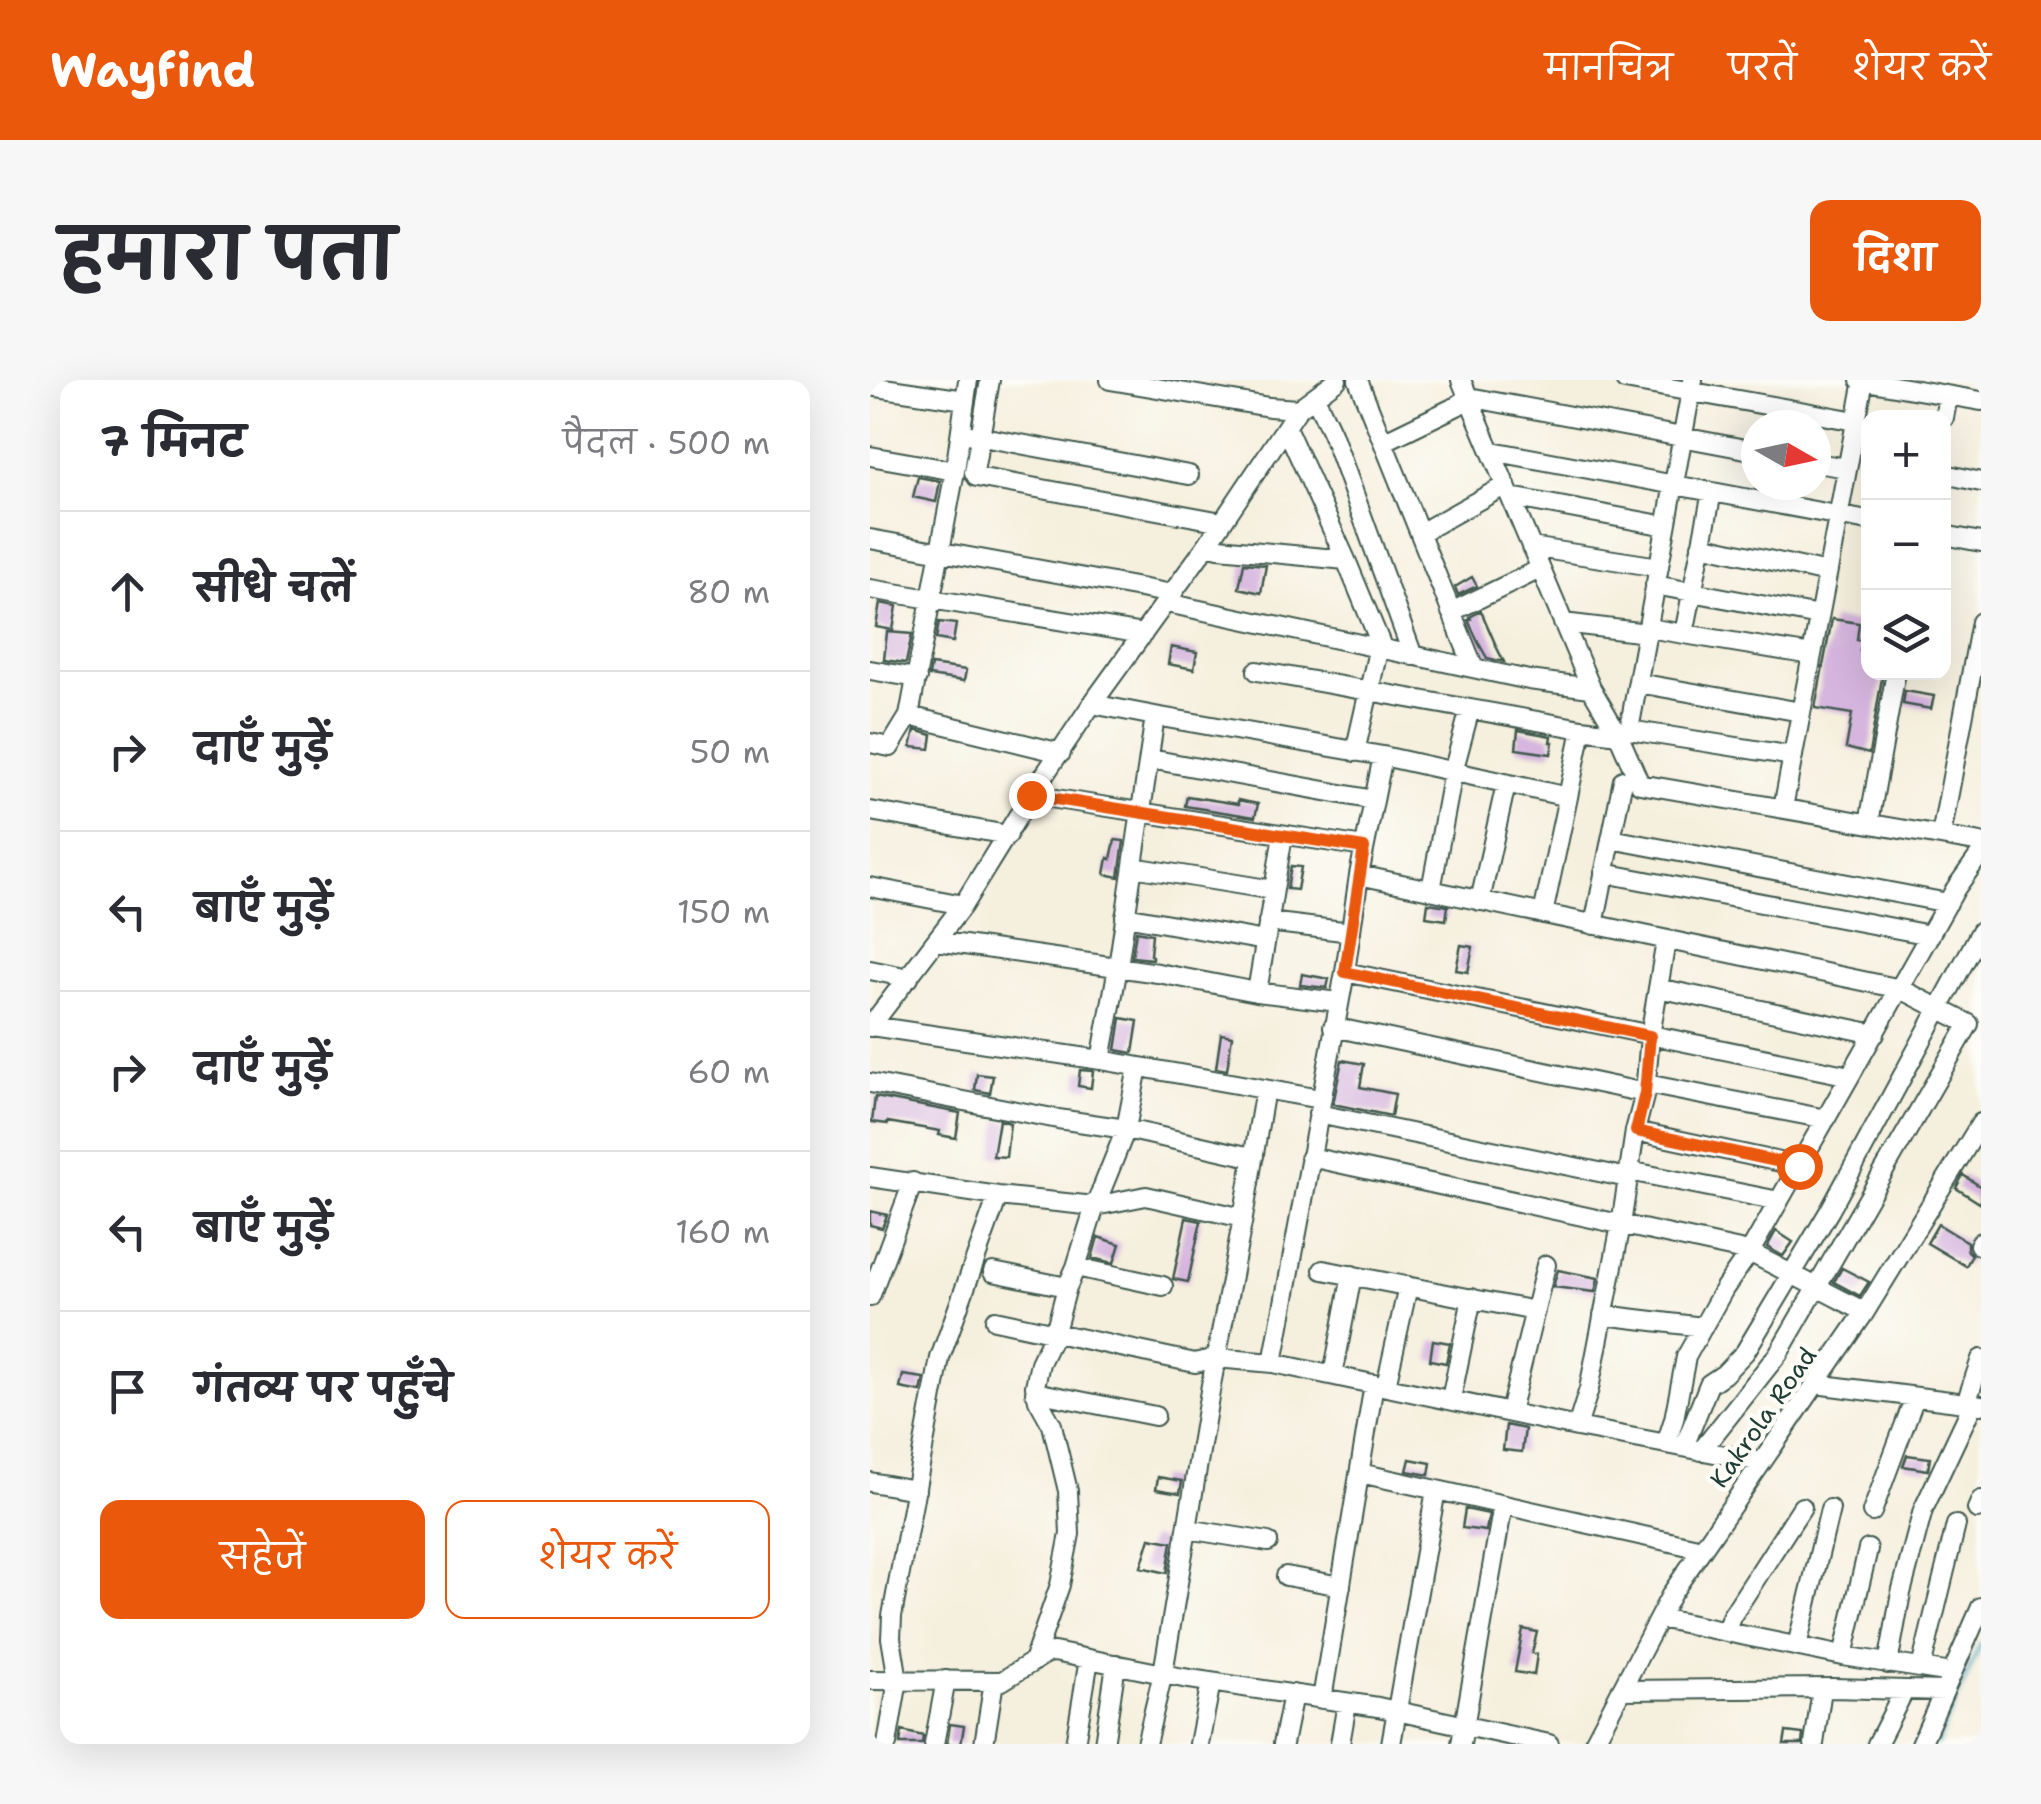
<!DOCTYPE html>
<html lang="hi">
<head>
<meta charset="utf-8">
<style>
  :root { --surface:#fff; --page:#f7f7f7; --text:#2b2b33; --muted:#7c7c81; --line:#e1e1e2; --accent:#ea580c }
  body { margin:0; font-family:"Shantell Sans","Playpen Sans Deva",sans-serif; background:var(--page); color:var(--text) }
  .controls { position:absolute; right:30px; top:30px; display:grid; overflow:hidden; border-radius:20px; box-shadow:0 10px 40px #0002 }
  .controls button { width:90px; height:90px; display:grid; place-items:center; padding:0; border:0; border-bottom:2px solid var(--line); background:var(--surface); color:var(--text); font:50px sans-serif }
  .compass { position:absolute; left:871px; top:30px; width:90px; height:90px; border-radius:50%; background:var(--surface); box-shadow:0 10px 40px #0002; rotate:99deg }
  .stop { position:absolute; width:30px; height:30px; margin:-22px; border:8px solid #ea580c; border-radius:50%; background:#fff }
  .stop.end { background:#ea580c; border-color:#fff; box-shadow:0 2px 10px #0008 }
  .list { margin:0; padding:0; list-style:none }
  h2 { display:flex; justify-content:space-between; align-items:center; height:130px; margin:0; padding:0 40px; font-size:42px }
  h2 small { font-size:32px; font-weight:400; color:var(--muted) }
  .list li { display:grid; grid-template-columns:65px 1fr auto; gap:30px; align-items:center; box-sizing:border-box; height:160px; padding:0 40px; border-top:2px solid var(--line) }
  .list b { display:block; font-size:38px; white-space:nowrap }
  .list em { font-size:32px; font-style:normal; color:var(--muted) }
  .actions { display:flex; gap:20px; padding:30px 40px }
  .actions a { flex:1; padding:22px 0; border:2px solid var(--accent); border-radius:20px; text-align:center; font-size:35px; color:var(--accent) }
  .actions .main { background:var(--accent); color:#fff }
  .icon { flex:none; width:55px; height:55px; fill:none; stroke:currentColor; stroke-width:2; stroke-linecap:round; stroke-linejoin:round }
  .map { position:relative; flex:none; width:1111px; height:1364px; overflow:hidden; border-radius:20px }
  header { display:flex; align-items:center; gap:60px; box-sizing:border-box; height:140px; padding:0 50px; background:var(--accent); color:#fff }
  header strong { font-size:48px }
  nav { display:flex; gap:55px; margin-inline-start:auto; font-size:35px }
  .intro { display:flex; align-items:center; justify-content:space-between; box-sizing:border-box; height:240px; padding:0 60px }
  h1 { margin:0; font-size:70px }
  .button { padding:25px 45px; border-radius:20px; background:var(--accent); color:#fff; font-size:35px; font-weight:700 }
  main { display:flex; gap:60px; padding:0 60px }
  aside { flex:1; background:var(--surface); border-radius:20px; box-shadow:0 10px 40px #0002 }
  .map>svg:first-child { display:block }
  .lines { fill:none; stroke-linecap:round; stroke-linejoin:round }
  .stream { stroke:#46a9c5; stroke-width:4 }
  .building { fill:#d6b5de }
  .minor-casing { stroke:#3f584d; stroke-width:22 }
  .minor { stroke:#fff; stroke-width:18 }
  .route { stroke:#ea580c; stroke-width:12 }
  .labels { text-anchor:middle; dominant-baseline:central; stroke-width:9; stroke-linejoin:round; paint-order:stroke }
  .street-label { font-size:25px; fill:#1f3d34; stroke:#fdfcf7 }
</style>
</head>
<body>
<header>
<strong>Wayfind</strong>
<nav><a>मानचित्र</a><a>परतें</a><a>शेयर करें</a></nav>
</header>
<div class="intro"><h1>हमारा पता</h1><a class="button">दिशा</a></div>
<main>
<aside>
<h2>7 मिनट<small>पैदल · 500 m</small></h2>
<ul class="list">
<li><svg class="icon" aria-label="ahead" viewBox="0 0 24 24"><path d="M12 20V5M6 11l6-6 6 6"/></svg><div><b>सीधे चलें</b></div><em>80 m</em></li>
<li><svg class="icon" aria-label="right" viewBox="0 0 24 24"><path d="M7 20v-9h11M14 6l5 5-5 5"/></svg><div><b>दाएँ मुड़ें</b></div><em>50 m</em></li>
<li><svg class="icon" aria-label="left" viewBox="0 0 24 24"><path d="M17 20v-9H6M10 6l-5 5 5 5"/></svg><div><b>बाएँ मुड़ें</b></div><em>150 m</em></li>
<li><svg class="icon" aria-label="right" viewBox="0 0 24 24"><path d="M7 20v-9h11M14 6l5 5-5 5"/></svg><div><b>दाएँ मुड़ें</b></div><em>60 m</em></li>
<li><svg class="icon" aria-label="left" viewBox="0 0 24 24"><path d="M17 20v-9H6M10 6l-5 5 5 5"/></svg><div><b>बाएँ मुड़ें</b></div><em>160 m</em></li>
<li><svg class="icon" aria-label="arrive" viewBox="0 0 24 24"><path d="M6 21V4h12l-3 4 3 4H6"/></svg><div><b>गंतव्य पर पहुँचे</b></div></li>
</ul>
<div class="actions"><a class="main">सहेजें</a><a>शेयर करें</a></div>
</aside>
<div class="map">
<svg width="1111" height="1364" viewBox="0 0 1111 1364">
  <rect width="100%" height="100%" fill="#fdfcf7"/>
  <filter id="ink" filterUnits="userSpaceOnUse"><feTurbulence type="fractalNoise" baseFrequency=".01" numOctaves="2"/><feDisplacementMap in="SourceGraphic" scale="20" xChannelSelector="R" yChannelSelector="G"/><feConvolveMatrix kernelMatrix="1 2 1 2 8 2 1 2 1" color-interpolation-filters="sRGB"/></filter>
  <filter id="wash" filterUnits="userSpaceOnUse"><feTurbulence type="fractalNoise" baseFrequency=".0048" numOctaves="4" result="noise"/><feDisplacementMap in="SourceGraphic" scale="40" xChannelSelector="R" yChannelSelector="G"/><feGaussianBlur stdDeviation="2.25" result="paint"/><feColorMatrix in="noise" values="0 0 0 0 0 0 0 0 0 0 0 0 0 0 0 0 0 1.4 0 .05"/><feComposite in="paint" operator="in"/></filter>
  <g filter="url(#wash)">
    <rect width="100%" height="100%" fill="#f5efdd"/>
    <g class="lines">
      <!-- stream -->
      <path class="stream" d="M1067 1364 1111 1263"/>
    </g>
    <g id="blocks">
      <!-- building -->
      <path class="building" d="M48 97 70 101 66 122 43 117Z
        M374 183 396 185 391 213 369 208Z
        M602 197 607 206 588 215 585 207Z
        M10 223 27 226 23 250 6 247Z
        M611 231 627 268 634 282 617 278 608 262 598 240 601 239 600 237Z
        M962 239 989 243 987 260 992 261 990 271 998 272V292H1013L999 374 976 368 982 334 945 328Z
        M69 242 86 244 83 262 66 259Z
        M17 252 42 254 36 283 14 280Z
        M301 267 327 272 324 289 298 284Z
        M61 285 96 290 94 301 59 296Z
        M1035 311 1064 316 1061 329 1033 324Z
        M45 350 62 355 60 369 41 367Z
        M648 350 681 356 680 362H683L681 374 646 369Z
        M317 416 368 424V420L388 424 385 437 315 426Z
        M245 460 254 461 249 497 235 494 238 478 241 479Z
        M421 486 431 487 427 510 417 509Z
        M558 523 578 526 576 540 556 537Z
        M266 551 282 554 280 575 282 576V579L262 577Z
        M591 565 603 567 598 592 586 590Z
        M432 594 459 599 457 608 430 605Z
        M251 638 268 641 263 673 246 670Z
        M351 654 362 656 357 690 346 688Z
        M472 680 494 684 490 707 525 714 521 736 463 724Z
        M210 690 223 691 221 708 208 706Z
        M107 694 123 696 120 713 105 710Z
        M5 717 90 733 86 758 69 755 70 751 18 742V744L2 742Z
        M129 740 140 743 136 777 123 776Z
        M1093 795 1111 807V824L1086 808Z
        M0 831 17 835 12 848 0 845Z
        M316 838 331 841 318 902 303 899Z
        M1068 844 1097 862V870L1102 875 1096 886 1057 863Z
        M906 851 923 862 913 876 897 867Z
        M228 857 250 864 244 883 222 878Z
        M972 888 999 902 990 916 964 902Z
        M688 890 728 898 725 912 683 907Z
        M563 960 580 963 576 983 560 980Z
        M33 995 54 998 51 1012 30 1008Z
        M636 1045 655 1049 652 1072 633 1070Z
        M1037 1075 1060 1078 1058 1090 1033 1086Z
        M540 1079 561 1083 559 1095 537 1091Z
        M288 1097 312 1101 310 1113 286 1109Z
        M595 1129 619 1134 616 1151 592 1148Z
        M280 1158 302 1162 297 1193 271 1187Z
        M653 1249 667 1252 662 1273 667 1274 664 1295 645 1292Z
        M80 1344 94 1346 91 1364H77Z
        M32 1351 53 1356 52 1364H30Z
        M916 1352 933 1354 932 1364H914Z"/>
    </g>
  </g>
  <g filter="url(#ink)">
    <use href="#blocks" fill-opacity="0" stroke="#3f584d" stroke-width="2.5"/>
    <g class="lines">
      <!-- minor casing -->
      <g class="minor-casing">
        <path id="minor" d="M98 0 85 91 39 336 191 373
          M120 0 104 92 107 97 352 142
          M240 0 399 27 428 29
          M488 0 604 288
          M591 0 721 308 748 354 770 404 1111 463
          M755 0 986 41
          M990 0 1111 21
          M0 6 95 20
          M445 17 462 53 543 276
          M1074 38 1078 16
          M416 47 476 180 510 262 485 372
          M101 55 319 95
          M513 62 587 26 599 17 886 71
          M622 71 998 141
          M0 76 85 91
          M946 83 977 88
          M1074 94 1111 102
          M641 117 796 146
          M550 153 636 105
          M1074 155 1111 162
          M0 159 303 214
          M337 165 349 168 476 180
          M831 165 957 193
          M661 167 789 187
          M785 205 949 236
          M0 209 273 254
          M297 223 659 300 721 308
          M581 232 670 189
          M693 243 777 253
          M778 248 942 275
          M814 254 842 112
          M0 290 47 298
          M387 291 712 349 748 354 759 350 823 0
          M768 303 931 332
          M222 324 285 336
          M759 350 923 376
          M0 363 20 367 39 336
          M513 376 698 417 712 349
          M280 379 504 420
          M161 415 494 467
          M913 428 994 0
          M0 431 138 455
          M999 443 1026 292
          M1071 456 1111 242
          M741 459 1078 523
          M263 487 403 510
          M734 493 1060 555
          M489 495 1031 609 1099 644 908 974 831 1071
          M0 507 93 525
          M561 510 583 392 600 329
          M610 521 636 404
          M673 534 698 417
          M255 536 395 561
          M398 542 481 552
          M724 545 753 400
          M67 561 288 593 387 612 468 622
          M0 590 39 598
          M475 592 980 696
          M788 608 1005 654
          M387 612 413 455
          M1 646 231 680 450 719
          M0 647 93 525 161 415 222 324 337 165 428 29 467 0
          M463 647 775 713
          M0 703 188 739 256 749 372 775 384 776
          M776 704 956 739
          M448 734 758 798
          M765 751 929 786
          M440 777 879 872 995 932
          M759 791 909 821
          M0 797 128 816 225 826 276 816 373 838 341 1005 293 1293 276 1364
          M373 838 395 709
          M1109 865 1111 862
          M206 887 293 906
          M453 890 665 931
          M123 892 197 907
          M0 917 43 802
          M733 935 833 947
          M125 940 325 983 346 978 403 983 475 592 489 495 513 376 285 336 248 587 231 680
          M403 983 707 1047 892 1082
          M463 995 482 895
          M945 1004 1111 1025
          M516 1006 538 906
          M165 1012 285 1036
          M581 1019 602 918
          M1096 1023 1111 979
          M640 1032 676 885
          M707 1047 719 1009 751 845 765 751 775 713 780 656 796 561
          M796 1064 804 1039 816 977 854 909 881 870 980 696 1086 508 1111 473
          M814 1067 839 1004 854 994 875 972 960 830 1111 551
          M490 1093 832 1169
          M0 1102 46 1110
          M1107 1129 1111 1120
          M1002 1132 1045 1017
          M317 1149 398 1162
          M416 1196 471 1206
          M789 1238 973 1276 1082 1293
          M856 1251 861 1237 932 1127
          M927 1266 960 1129
          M973 1276 998 1169
          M163 1282 190 1205 200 1154 198 1111 182 1045 168 1020 165 1006 170 983 185 952 197 907 206 887 225 826 256 749 268 687
          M1018 1284 1031 1213 1053 1130 1103 1024
          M1051 1288 1086 1145
          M0 1300 132 1301 177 1273 184 1272 313 1298 508 1327 679 1364
          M751 1310 963 1308 1074 1311
          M452 1319 504 1004
          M17 1364 28 1300 21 1258 22 1236 70 978 128 816
          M64 1364 76 1300
          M114 1364 124 1301
          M205 1364 219 1279
          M234 1364 246 1284
          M329 1364 341 1302
          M413 1364 423 1314
          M470 1364 477 1323
          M521 1364 566 1110
          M591 1364 633 1125
          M723 1364 802 1213 993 935 1111 743
          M944 1364 952 1309
          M1007 1364 1034 1311
          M1051 1364 1111 1227"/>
      </g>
      <!-- minor -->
      <use href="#minor" class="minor"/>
    </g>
  </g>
  <g class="lines" filter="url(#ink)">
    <!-- route -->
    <path class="route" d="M161 415 494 468 475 592 780 656 775 713 766 751 929 786"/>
  </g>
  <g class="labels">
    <!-- street labels -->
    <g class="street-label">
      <text transform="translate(893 1037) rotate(-55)">Kakrola Road</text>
    </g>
  </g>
</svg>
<div class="controls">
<button>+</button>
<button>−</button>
<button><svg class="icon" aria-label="layers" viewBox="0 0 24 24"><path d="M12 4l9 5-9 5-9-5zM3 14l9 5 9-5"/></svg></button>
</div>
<svg class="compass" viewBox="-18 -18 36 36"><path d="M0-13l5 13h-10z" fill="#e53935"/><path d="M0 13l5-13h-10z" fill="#7c7c81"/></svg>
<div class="stop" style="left:929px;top:786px"></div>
<div class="stop end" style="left:161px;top:415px"></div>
</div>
</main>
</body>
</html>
